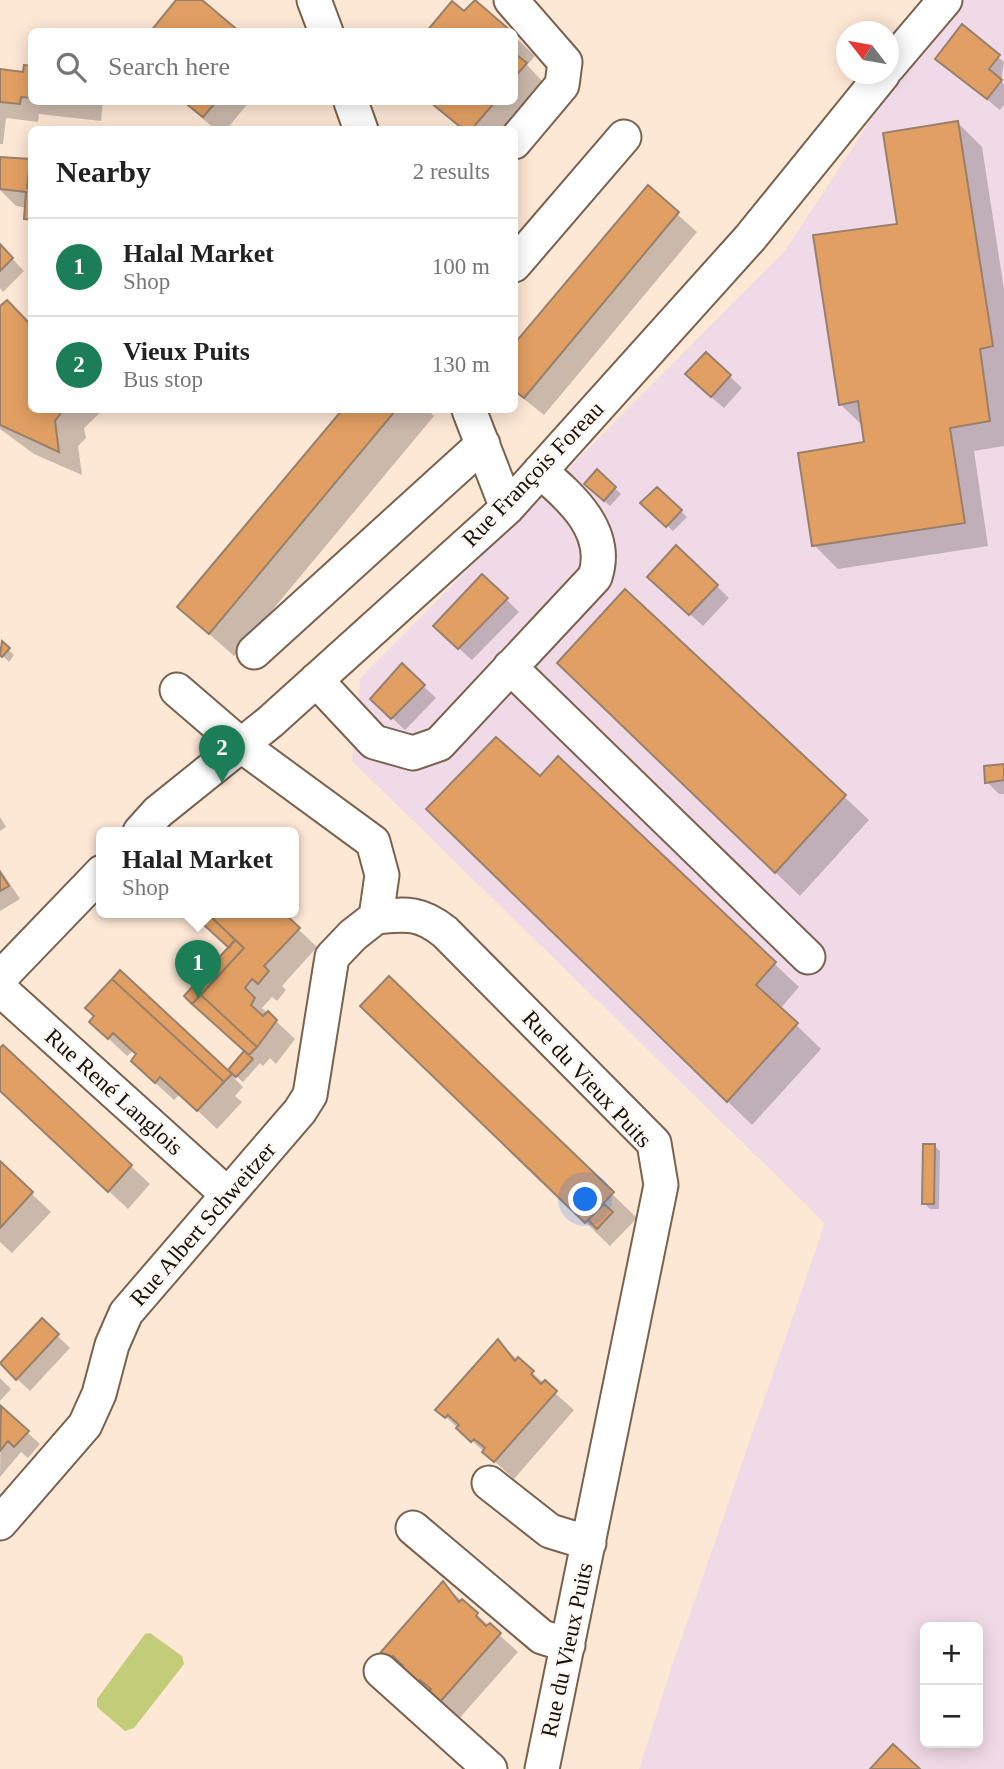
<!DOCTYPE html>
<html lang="en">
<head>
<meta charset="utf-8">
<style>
  :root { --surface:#fff; --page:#f2f2f2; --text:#222; --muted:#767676; --line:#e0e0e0; --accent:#1c7e57 }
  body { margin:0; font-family:Georgia,serif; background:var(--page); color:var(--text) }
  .controls { position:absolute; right:21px; bottom:21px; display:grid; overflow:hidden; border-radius:10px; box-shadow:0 4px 18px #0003 }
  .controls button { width:63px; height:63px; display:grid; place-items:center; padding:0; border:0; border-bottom:2px solid var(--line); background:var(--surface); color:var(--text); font:35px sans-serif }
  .compass { position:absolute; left:836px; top:21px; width:63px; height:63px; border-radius:50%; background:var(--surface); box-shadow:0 4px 18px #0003; rotate:301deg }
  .you { position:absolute; left:586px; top:1200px; width:24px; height:24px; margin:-18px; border:5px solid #fff; border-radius:50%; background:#1a73e8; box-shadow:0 0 0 10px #1a73e833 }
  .badge { display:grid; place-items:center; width:46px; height:46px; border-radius:50%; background:var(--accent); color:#fff; font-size:23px; font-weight:700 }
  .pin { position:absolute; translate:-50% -58px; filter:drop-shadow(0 2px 4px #0008) }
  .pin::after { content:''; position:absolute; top:37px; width:24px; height:21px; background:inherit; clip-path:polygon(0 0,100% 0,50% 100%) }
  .popup { position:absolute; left:96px; top:827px; width:203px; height:91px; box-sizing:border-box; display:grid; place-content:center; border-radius:10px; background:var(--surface); filter:drop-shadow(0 2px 5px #0005); font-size:23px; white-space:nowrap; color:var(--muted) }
  .popup b { font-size:26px; color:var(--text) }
  .popup::after { content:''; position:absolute; left:50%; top:100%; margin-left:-14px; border:14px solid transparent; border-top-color:var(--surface) }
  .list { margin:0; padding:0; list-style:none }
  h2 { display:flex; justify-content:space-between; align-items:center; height:91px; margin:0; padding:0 28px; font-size:30px }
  h2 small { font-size:23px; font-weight:400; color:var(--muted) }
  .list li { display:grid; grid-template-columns:46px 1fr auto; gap:21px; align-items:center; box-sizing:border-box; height:98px; padding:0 28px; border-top:2px solid var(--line) }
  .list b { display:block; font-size:26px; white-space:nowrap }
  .list p { margin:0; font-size:23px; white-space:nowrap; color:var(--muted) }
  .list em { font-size:23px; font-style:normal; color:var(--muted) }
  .icon { flex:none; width:38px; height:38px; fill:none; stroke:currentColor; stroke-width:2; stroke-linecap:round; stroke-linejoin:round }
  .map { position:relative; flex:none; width:1004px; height:1769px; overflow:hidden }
  .search { position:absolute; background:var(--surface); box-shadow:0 4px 18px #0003; left:28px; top:28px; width:490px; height:77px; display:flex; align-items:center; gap:18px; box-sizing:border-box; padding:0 24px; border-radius:10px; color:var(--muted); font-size:26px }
  .panel { position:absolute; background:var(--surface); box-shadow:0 4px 18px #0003; left:28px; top:126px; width:490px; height:287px; border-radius:10px }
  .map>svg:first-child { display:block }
  .industrial { fill:#f1dae7; fill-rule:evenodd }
  .green { fill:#c2cc79 }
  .shadow { fill:#0003 }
  .building { fill:#e29f63; stroke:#99806b; stroke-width:2 }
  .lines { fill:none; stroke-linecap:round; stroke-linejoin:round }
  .minor-casing { stroke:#79624e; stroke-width:37 }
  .minor { stroke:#fff; stroke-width:33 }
  .labels { text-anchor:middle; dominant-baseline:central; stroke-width:5; stroke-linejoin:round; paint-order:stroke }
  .street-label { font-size:23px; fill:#180f07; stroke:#fdf8f3 }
</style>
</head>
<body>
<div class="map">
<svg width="1004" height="1769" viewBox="0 0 1004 1769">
  <rect width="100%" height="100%" fill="#fde7d5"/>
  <!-- industrial -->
  <path class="industrial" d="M949 0H1004V1769H639L672 1666 825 1223 352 761 360 678 785 251ZM925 1627H978V1743H925Z"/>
  <!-- green -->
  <path class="green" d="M150 1633 182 1656 184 1664 134 1728 125 1731 97 1707V1699L145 1634Z"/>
  <!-- shadow -->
  <path class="shadow" d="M963 27 1004 62 1001 81 1004 84V105L1000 110 937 59Z
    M514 36 535 56 527 65 544 83 505 130H463L429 102H514Z
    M32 67V102H103L101 121 39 114 38 122 6 118 3 144H0V71L25 74Z
    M183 102H249L226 130H216Z
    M958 123 982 147 1004 289V446L974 451 988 546 838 569 814 545 866 444 864 427 840 404 899 226Z
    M29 161 32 164V224L26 218 27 208 16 206 0 190V166Z
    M648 188 697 232 544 415 514 391V347Z
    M0 246 24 271 3 292 0 288Z
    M0 309 32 410H103L84 428 86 438 78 446 82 475 34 454 0 429Z
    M706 354 742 388 724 408 699 387Z
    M344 410H427L434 416 234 656 179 607Z
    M597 472 621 494 610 506 592 490Z
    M657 489 687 517 673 531 643 503Z
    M677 547 729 598 703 626 662 589Z
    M625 591 869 820 800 896 583 687Z
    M506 599 519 612 472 660 447 638Z
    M2 644 14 655 9 662 0 653Z
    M402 666 436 698 405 730 372 699Z
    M558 759 799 987 780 1009 821 1049 752 1125 452 833 540 779Z
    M1004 766V794H999L987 782Z
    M0 817 6 827 0 831Z
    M0 869 20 899 0 911Z
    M193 912H280L317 947 282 986 286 990 277 1001 272 997 262 1008 295 1039 276 1064 270 1058 263 1066 260 1063 243 1082 236 1076 234 1078 243 1087 235 1096 242 1102 217 1129 180 1094 174 1100 151 1079 138 1055 133 1051 127 1056 91 1022 228 1072 246 1051 187 996 231 948Z
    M389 978 637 1218 610 1246 387 1030Z
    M3 1047 150 1184 128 1209 0 1090V1051Z
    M934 1145 940 1151 939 1209H930L924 1203Z
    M0 1164 51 1212 12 1253 0 1242Z
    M42 1321 70 1348 30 1391 14 1376Z
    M498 1342 574 1410 514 1479 438 1410Z
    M0 1378 11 1389 0 1401Z
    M1 1409 40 1444 28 1458 21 1452 0 1477Z
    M443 1584 518 1652 458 1720 383 1652Z"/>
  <!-- building -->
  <path class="building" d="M176 0H202L240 32H150Z
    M475 0 512 32H426L452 1 464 11Z
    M962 24 1000 55 989 69 1002 80 987 99 935 59Z
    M514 53 527 63 514 78Z
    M24 65 32 66V98L21 97 20 104 0 102V69L23 72Z
    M184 102H216L203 117Z
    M430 102H495L471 130H464Z
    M958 121 993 346 980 349 990 421 950 428 965 523 812 546 798 453 864 442 858 401 839 405 813 235 897 224 883 133Z
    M0 157 30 159 27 188H32V220L24 219 26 192 0 189Z
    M648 185 679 212 524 398 514 390V344Z
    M0 244 13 258 0 271Z
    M7 300 32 326V410H63L55 421 59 452 0 425V306Z
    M706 352 731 375 711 397 685 374Z
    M342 410H396L209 634 177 607Z
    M597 469 616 487 604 501 584 484Z
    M657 487 682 510 666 527 640 503Z
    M676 545 718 585 689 615 647 577Z
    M482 574 508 598 458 649 433 626Z
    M625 589 846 795 775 873 557 663Z
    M2 641 10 648 2 657 0 655Z
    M402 663 425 685 391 719 370 699Z
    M496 737 540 776 558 756 776 962 756 985 798 1023 727 1102 426 809Z
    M1004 764V780L985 783 984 766Z
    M0 872 9 886 0 891Z
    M190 912H206L235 940 229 948Z
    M206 912H283L300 928 264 966 269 971 258 984 252 979 245 988 255 998 251 1005 263 1016 268 1011 277 1020 257 1047 201 995 244 948Z
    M235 940 244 948 192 1004 184 996Z
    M120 970 232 1074 224 1082 112 979Z
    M389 976 614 1192 585 1223 360 1006Z
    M112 979 224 1082 197 1111 160 1077 155 1083 131 1061 136 1054 113 1033 108 1039 89 1022 94 1016 85 1008Z
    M201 995 257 1047 249 1055 192 1004Z
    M3 1045 132 1165 108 1192 0 1091V1048Z
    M244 1051 253 1059 236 1077 228 1070Z
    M923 1144H935L934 1204H922Z
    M0 1161 33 1192 0 1228Z
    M604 1204 613 1212 597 1229 588 1220Z
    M42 1318 59 1334 16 1380 0 1363Z
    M498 1339 515 1361 518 1357 534 1371 531 1374 541 1384 545 1380 557 1391 494 1462 482 1452 485 1448 474 1439 471 1442 456 1428 459 1425 448 1415 445 1418 435 1410Z
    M1 1406 29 1431 14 1447 8 1441 0 1451Z
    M443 1581 459 1602 462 1599 478 1613 476 1616 486 1626 490 1623 501 1633 439 1703 427 1693 431 1689 420 1680 416 1683 401 1669 403 1666 393 1656 390 1660 381 1652Z
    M893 1744 920 1769H870Z"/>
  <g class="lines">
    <!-- minor casing -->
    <g class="minor-casing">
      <path id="minor" d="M314 0 326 32
        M511 0 565 62 562 85 514 142
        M888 67 945 0
        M351 102 361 130
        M514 265 624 137
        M469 410 507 508
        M254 652 483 444
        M510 667 808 957
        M316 680 374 742 413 753 439 744 595 577C610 532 572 498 540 471
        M177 690 242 746 373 842 382 875 376 917
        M140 832 158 812 270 722 507 508 750 238 883 74
        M376 917C407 914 420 912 445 932L654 1143 661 1185 542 1769
        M0 978 102 872
        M0 989 227 1194
        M489 1483 550 1531 589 1543
        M0 1523 85 1425 99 1394 112 1345 126 1313 300 1111 310 1095 332 957 353 935 376 917
        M413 1528 542 1637 568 1645
        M381 1671 490 1769"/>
    </g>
    <!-- minor -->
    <use href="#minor" class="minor"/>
  </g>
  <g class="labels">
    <!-- street labels -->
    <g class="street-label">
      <text transform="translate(533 474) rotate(-46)">Rue François Foreau</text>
      <text transform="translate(587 1079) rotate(47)">Rue du Vieux Puits</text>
      <text transform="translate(114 1092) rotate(42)">Rue René Langlois</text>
      <text transform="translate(203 1224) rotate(-49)">Rue Albert Schweitzer</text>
      <text transform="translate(567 1650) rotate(-78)">Rue du Vieux Puits</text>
    </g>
  </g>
</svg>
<div class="controls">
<button>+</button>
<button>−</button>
</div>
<svg class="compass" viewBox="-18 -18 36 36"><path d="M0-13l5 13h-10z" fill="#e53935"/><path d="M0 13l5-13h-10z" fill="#767676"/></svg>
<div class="you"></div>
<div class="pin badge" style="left:198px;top:998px">1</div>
<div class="popup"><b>Halal Market</b>Shop</div>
<div class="pin badge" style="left:222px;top:783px">2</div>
<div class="search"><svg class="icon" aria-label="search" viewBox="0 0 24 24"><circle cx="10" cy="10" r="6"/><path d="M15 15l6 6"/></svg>Search here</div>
<section class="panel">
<h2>Nearby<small>2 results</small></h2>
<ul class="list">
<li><span class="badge">1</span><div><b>Halal Market</b><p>Shop</p></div><em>100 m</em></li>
<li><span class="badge">2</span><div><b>Vieux Puits</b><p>Bus stop</p></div><em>130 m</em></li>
</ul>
</section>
</div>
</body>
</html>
